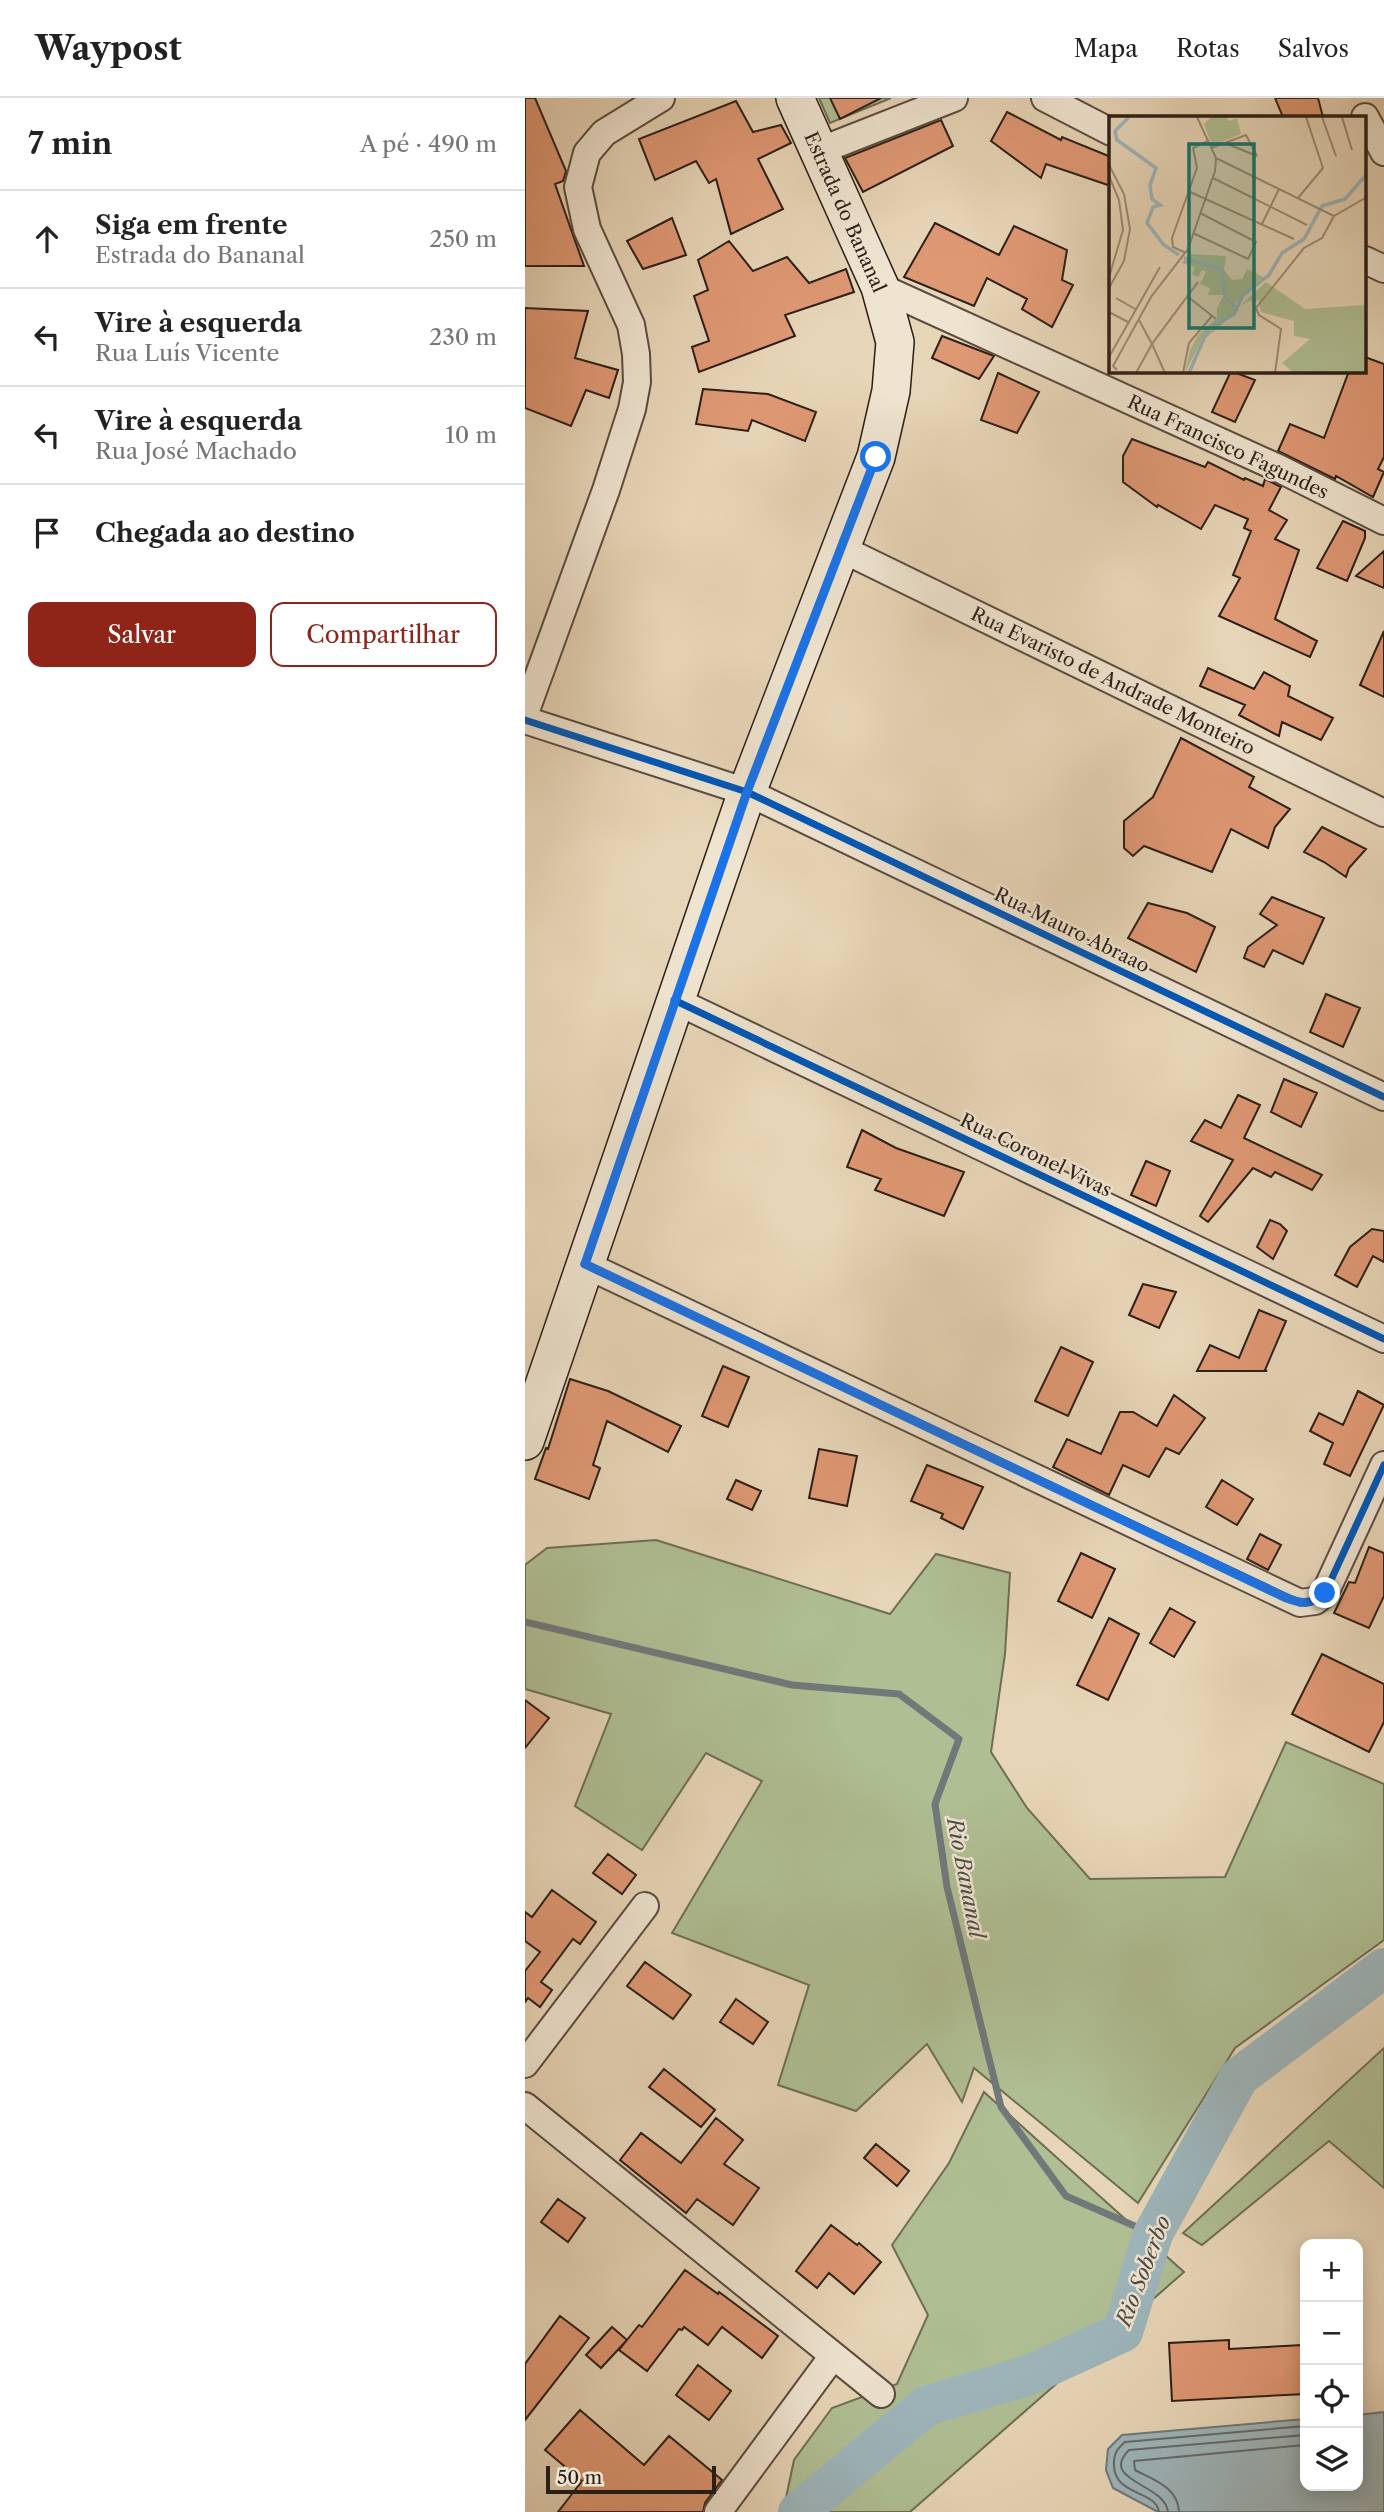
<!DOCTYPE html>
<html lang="pt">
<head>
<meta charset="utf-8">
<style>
  :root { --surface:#fff; --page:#f2f2f2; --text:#222; --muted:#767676; --line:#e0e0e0; --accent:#8f2418 }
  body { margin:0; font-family:"Libre Caslon Text",serif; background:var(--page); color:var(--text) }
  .controls { position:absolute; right:21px; bottom:21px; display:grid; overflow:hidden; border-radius:14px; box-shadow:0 4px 18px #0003 }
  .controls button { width:63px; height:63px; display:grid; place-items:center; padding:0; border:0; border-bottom:2px solid var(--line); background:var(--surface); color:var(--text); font:35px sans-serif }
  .scale { position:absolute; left:21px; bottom:18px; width:170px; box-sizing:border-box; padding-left:7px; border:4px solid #2c1f18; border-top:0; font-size:19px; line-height:24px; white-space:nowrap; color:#2c1f18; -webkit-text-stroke:5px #efe4d0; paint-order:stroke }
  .stop { position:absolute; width:21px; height:21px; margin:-16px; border:5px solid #1a73e8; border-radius:50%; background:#fff }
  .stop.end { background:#1a73e8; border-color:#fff; box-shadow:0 2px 7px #0008 }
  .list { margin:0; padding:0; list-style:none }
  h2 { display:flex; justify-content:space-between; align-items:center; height:91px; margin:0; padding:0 28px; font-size:30px }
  h2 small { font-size:23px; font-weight:400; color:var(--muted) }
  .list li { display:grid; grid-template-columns:46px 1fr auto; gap:21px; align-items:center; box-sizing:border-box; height:98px; padding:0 28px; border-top:2px solid var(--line) }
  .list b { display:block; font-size:26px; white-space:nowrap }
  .list p { margin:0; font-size:23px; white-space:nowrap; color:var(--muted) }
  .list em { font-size:23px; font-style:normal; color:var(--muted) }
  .actions { display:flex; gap:14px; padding:21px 28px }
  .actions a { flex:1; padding:16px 0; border:2px solid var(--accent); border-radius:14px; text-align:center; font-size:24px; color:var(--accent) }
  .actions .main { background:var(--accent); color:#fff }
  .icon { flex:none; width:38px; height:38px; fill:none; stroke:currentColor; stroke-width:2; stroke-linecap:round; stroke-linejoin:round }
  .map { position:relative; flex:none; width:859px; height:2414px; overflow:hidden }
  header { display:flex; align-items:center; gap:42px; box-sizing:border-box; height:98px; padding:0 35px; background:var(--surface); border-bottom:2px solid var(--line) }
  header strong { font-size:33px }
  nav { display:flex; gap:38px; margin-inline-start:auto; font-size:24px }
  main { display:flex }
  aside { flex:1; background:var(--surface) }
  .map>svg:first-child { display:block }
  .green { fill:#afbe93; stroke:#6e6e56; stroke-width:2 }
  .water { fill:#9db5bb; stroke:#70797a; stroke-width:2 }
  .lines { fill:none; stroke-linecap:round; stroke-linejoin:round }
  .shore { stroke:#646a6a; stroke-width:2 }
  .stream { stroke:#70797a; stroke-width:7 }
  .river { stroke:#9db5bb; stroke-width:40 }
  .building { fill:#df9874; stroke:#2c1f18; stroke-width:2 }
  .street-casing { stroke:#5b4c40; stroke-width:30 }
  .secondary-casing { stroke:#2c1f18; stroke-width:40 }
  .street { stroke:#efe4d0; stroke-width:26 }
  .secondary { stroke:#efe4d0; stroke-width:37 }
  .cycleway-casing { stroke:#efe4d0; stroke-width:11 }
  .cycleway { stroke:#0057b8; stroke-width:7 }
  .route { stroke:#1a73e8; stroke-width:9 }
  .labels { text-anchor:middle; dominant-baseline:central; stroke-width:5; stroke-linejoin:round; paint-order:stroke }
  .street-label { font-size:19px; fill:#2c1f18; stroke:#efe4d0 }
  .water-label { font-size:21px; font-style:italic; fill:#4e4c49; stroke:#efe4d0 }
  .inset-river { fill:none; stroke:#9db5bb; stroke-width:3.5 }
  .inset-road { fill:none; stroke:#9c8c77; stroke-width:2 }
  .view { fill:#0f766e; fill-opacity:0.15; stroke:#0f766e; stroke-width:3.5 }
  .inset-edge { fill:none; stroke:#2c1f18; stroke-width:3.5 }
</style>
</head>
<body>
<header>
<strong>Waypost</strong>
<nav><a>Mapa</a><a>Rotas</a><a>Salvos</a></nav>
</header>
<main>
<aside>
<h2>7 min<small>A pé · 490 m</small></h2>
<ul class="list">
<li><svg class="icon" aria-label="ahead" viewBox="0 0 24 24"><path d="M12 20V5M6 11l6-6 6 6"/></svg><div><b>Siga em frente</b><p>Estrada do Bananal</p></div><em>250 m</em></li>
<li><svg class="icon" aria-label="left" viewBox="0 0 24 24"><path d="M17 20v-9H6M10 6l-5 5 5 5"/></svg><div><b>Vire à esquerda</b><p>Rua Luís Vicente</p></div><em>230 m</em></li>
<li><svg class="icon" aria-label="left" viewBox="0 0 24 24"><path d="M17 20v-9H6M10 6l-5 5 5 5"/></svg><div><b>Vire à esquerda</b><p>Rua José Machado</p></div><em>10 m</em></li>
<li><svg class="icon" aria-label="arrive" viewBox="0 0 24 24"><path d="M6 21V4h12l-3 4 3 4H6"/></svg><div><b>Chegada ao destino</b></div></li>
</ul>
<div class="actions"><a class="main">Salvar</a><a>Compartilhar</a></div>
</aside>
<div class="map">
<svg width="859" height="2414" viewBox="0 0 859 2414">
  <rect width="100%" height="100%" fill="#e7d5b7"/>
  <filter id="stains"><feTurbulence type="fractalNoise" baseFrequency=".00286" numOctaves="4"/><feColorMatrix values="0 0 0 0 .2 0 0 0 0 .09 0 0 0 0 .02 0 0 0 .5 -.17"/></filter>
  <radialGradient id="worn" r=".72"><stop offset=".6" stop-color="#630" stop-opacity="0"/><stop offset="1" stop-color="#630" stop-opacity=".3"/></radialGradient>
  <!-- green -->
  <path class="green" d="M294 0H366L305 25Z
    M131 1442 365 1516 411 1456 485 1475 480 1556 466 1654 502 1710 565 1781 700 1779 761 1644 859 1686V1842L710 1950 613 2105 449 1970 437 2004 402 1946 331 2013 253 1987 284 1887 147 1835 237 1683 181 1655 117 1752 50 1708 86 1616 0 1591V1467L22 1450Z
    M859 1950V2090L804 2043 677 2147 658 2135Z
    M459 1994 659 2174 385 2414H258L269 2362 307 2310 372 2286 403 2217 367 2147 424 2065Z"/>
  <!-- water -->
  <path class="water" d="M859 2314V2414H633L588 2390 581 2372 583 2351 597 2337 780 2321V2388H833V2317Z"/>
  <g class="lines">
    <!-- shore -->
    <path class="shore" d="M634 2414C631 2392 590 2398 589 2368 588 2356 592 2351 600 2344L780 2328
      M643 2414C641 2386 573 2383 604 2352L780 2337
      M654 2414C653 2389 629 2382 610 2372L609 2363 780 2347"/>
    <!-- stream -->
    <path class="stream" d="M0 1524 267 1587 374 1596 434 1641 410 1706 422 1789 476 2009 541 2098 628 2136"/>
    <!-- river -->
    <path class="river" d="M273 2414 401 2308 502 2278 598 2234 628 2136 714 1979 859 1870"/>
  </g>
  <!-- building -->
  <path class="building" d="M0 0H10L41 73 38 83 30 86 59 168H0Z
    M305 0H356L315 21Z
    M750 0H793L798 19H758Z
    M211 3 228 34 256 27 266 45 233 61 258 111 206 136 191 81 184 85 171 63 130 82 114 41Z
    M482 14 536 42 537 39 586 59V88L521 66 516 80 466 43Z
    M416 22 428 48 338 94 320 60Z
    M147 120 161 157 118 171 102 143Z
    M410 125 474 157 489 128 542 152 537 182 548 187 527 229 497 211 502 201 462 180 449 208 379 179Z
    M204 143 228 173 262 159 284 185 321 171 329 194 260 217 270 238 174 274 167 249 184 243 169 198 183 192 173 162Z
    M0 210 63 213 50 260 93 272 84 300 61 292 46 328 0 310Z
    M417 238 469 258 454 281 407 260Z
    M840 259 859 266V359L853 371 859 374 848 399 811 378 810 381 753 353 765 326 799 340 824 273H840Z
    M706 273 730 282 710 324 687 314Z
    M473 275 514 294 492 335 456 322Z
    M178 291 243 296 291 314 280 343 227 322 223 333 171 326Z
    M607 341 680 369 683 364 719 382 720 380 738 388 740 381 756 389 744 412 762 422 750 441 774 452 750 521 792 543 785 559 694 518 715 480 708 477 726 433 719 430 723 421 690 407 676 431 633 407 632 409 598 384V358Z
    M818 423 840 433V440L822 483 792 470Z
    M859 453V490L831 478Z
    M859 533V599L835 587Z
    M683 570 729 591 739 574 765 588 763 598 808 620 796 642 757 624 754 638 714 617 720 607 675 588Z
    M656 640 729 679 724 689 765 711 750 729 743 750 706 731 687 774 619 748 608 758 599 750V723L628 699Z
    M797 729 841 751 824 770 821 779 799 764 779 754Z
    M747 799 799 820 778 866 748 852 739 869 719 860 723 849 752 827 735 816Z
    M623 805 662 815 690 829 671 874 603 840Z
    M801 896 835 910 818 949 785 934Z
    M759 981 792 995 776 1029 746 1014Z
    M713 997 735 1007 719 1040 797 1077 787 1092 750 1074 746 1079 728 1070 683 1124 675 1118 708 1062 666 1043 680 1022 696 1030Z
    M337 1032 371 1050 439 1074 419 1118 350 1092 356 1081 322 1069Z
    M621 1063 645 1073 631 1108 606 1097Z
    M745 1122 755 1126 762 1133 748 1161 732 1149Z
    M847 1131 859 1133V1164L848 1158 832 1189 810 1177 825 1149Z
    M618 1186 651 1194 634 1230 604 1217Z
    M734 1212 761 1223 740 1272 742 1273H672L685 1247 714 1260Z
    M536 1249 568 1264 543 1318 510 1303Z
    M198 1268 224 1279 203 1329 177 1318Z
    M45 1281 83 1293 156 1328 143 1354 82 1323 68 1367 75 1370 64 1401 10 1381 21 1350 23 1351Z
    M833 1293 859 1307 825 1378 799 1366 808 1345 785 1333 794 1315 818 1327Z
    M649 1297 680 1320 654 1356 641 1350 624 1379 598 1367 584 1397 528 1369 542 1341 576 1356 595 1314H608L632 1328Z
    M294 1351 332 1358 322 1408 284 1400Z
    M402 1367 458 1389 438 1431 416 1420 418 1416 386 1403Z
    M211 1382 236 1393 227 1412 202 1401Z
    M697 1382 728 1401 712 1427 681 1409Z
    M735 1436 756 1447 743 1472 722 1461Z
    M844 1449 859 1455V1498L844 1530 809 1515 824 1484 830 1485Z
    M556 1455 590 1471 567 1520 533 1503Z
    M645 1510 670 1524 649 1559 625 1545Z
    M584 1520 614 1536 583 1602 552 1587Z
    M797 1556 859 1586V1624L844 1654 767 1616Z
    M0 1602 24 1620 0 1650Z
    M83 1756 111 1777 97 1796 68 1775Z
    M27 1792 71 1824 55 1846 48 1841 16 1884 27 1892 15 1909 3 1900 0 1904V1873L15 1854 0 1843V1814L7 1819Z
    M120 1864 166 1897 148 1921 102 1888Z
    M211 1901 243 1924 228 1946 195 1924Z
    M139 1971 190 2012 176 2029 124 1989Z
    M191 2020 218 2042 199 2066 234 2090 208 2127 172 2101 161 2115 95 2062 116 2035 156 2065Z
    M351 2046 384 2073 372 2088 339 2060Z
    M33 2101 60 2120 43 2144 16 2124Z
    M306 2127 332 2147 334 2145 356 2164 329 2196 304 2175 292 2190 271 2173Z
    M160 2172 193 2196 194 2194 253 2238 237 2260 197 2229 183 2247 159 2229 157 2232 154 2231 122 2273 94 2252 114 2227 117 2229Z
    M35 2218 64 2240 0 2322V2266Z
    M87 2229 102 2242 76 2270 61 2257Z
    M704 2242V2251L777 2247 780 2296 647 2303 644 2245Z
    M173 2267 206 2293 184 2322 151 2297Z
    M55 2312 119 2367 144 2338 197 2382 180 2405 178 2414H33L57 2383 20 2352Z"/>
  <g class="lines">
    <!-- street casing -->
    <g class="street-casing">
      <path id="street" d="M520 0 586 34
        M840 19 859 54
        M294 53 429 0
        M840 162 859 171
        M355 189 751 369 859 423
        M317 451 859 715
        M0 615 81 392 107 311 112 284 111 256 106 227 62 131 53 89 62 55 79 35 136 0
        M0 622 222 694 859 999
        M149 902 859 1241
        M59 1166 775 1505 790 1503 800 1495 859 1367
        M0 1966 120 1808
        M0 2008 356 2296
        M193 2414 308 2258"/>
    </g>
    <!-- secondary casing -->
    <g class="secondary-casing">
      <path id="secondary" d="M0 1343 222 694 351 359 366 293 370 244 355 189 270 0"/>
    </g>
    <!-- street -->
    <use href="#street" class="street"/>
    <!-- secondary -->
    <use href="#secondary" class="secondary"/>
    <!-- cycleway casing -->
    <g class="cycleway-casing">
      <path id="cycleway" d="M0 622 222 694 859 999
        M149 902 859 1241
        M59 1166 775 1505 790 1503 800 1495 859 1367"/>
    </g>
    <!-- cycleway -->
    <use href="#cycleway" class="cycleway"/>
  </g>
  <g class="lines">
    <!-- route -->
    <path class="route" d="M351 359 222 694 60 1166 759 1499C777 1506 784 1508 800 1495"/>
  </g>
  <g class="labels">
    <!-- street labels -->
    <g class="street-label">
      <text transform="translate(320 114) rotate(66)">Estrada do Bananal</text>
      <text transform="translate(703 349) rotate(25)">Rua Francisco Fagundes</text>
      <text transform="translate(588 583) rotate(26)">Rua Evaristo de Andrade Monteiro</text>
      <text transform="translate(547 832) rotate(26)">Rua Mauro Abraao</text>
      <text transform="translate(511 1057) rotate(26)">Rua Coronel Vivas</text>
    </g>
    <!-- water labels -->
    <g class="water-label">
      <text transform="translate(441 1780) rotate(79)">Rio Bananal</text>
      <text transform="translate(618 2173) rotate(-69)">Rio Soberbo</text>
    </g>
  </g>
  <!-- overview -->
  <g transform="translate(584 18)">
    <rect width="257" height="257" fill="#e7d5b7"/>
    <path d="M102 1H117L120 5 128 2 132 18 103 30 95 8ZM81 138 117 140 115 154 123 164 133 163 138 153 154 161 126 188 116 181 130 194 97 222 98 213 76 257 81 234 89 219 108 202V192L115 179H99L101 172 91 168 97 156 93 154 89 161 83 158 86 151 73 147ZM157 166 196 193 257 189V257H185L173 247 201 223 185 220V205L152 196 149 183 146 188 141 184 130 191Z" fill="#afbe93"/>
    <path class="inset-river" d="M20 1 6 15 8 24 47 52 41 69 43 83 51 89 44 91 38 107 55 129 70 139M75 142 113 153 116 181 127 191M80 257 99 213 125 198 134 179 160 159 173 137 195 123 213 90 236 83 258 58"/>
    <path class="inset-road" d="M213 1 227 40M233 1 243 34M116 27 148 40M102 32 137 19 148 40M107 42 225 100 213 122 195 132 147 192 150 199 172 213 166 257M0 49 15 78 21 113 15 145 0 172M0 60 10 84 14 114 0 161M104 62 198 109M79 75 185 123M189 82 214 52 197 1M225 100 258 81M153 108 170 73M84 117 139 143 147 126 91 97M77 137 64 131 63 122 88 52 84 32 99 25M78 180 107 203M7 182 26 193M0 196 19 206M0 241 51 151M8 254 4 250 42 181 79 133 106 55 107 42 88 1M27 257 43 228 30 204M56 257 43 228 89 166M74 257 80 227 103 200"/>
    <path class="view" d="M80 28H145V212H80Z"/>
    <rect width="257" height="257" class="inset-edge"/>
  </g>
  <rect width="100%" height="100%" filter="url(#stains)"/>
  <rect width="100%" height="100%" fill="url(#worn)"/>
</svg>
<div class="controls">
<button>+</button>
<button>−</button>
<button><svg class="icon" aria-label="locate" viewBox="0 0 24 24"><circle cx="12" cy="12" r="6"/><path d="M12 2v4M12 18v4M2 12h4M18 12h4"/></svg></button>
<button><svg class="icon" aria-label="layers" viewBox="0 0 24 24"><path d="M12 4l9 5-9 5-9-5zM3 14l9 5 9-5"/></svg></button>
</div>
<div class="scale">50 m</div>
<div class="stop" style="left:351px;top:359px"></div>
<div class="stop end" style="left:800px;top:1495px"></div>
</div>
</main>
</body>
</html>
